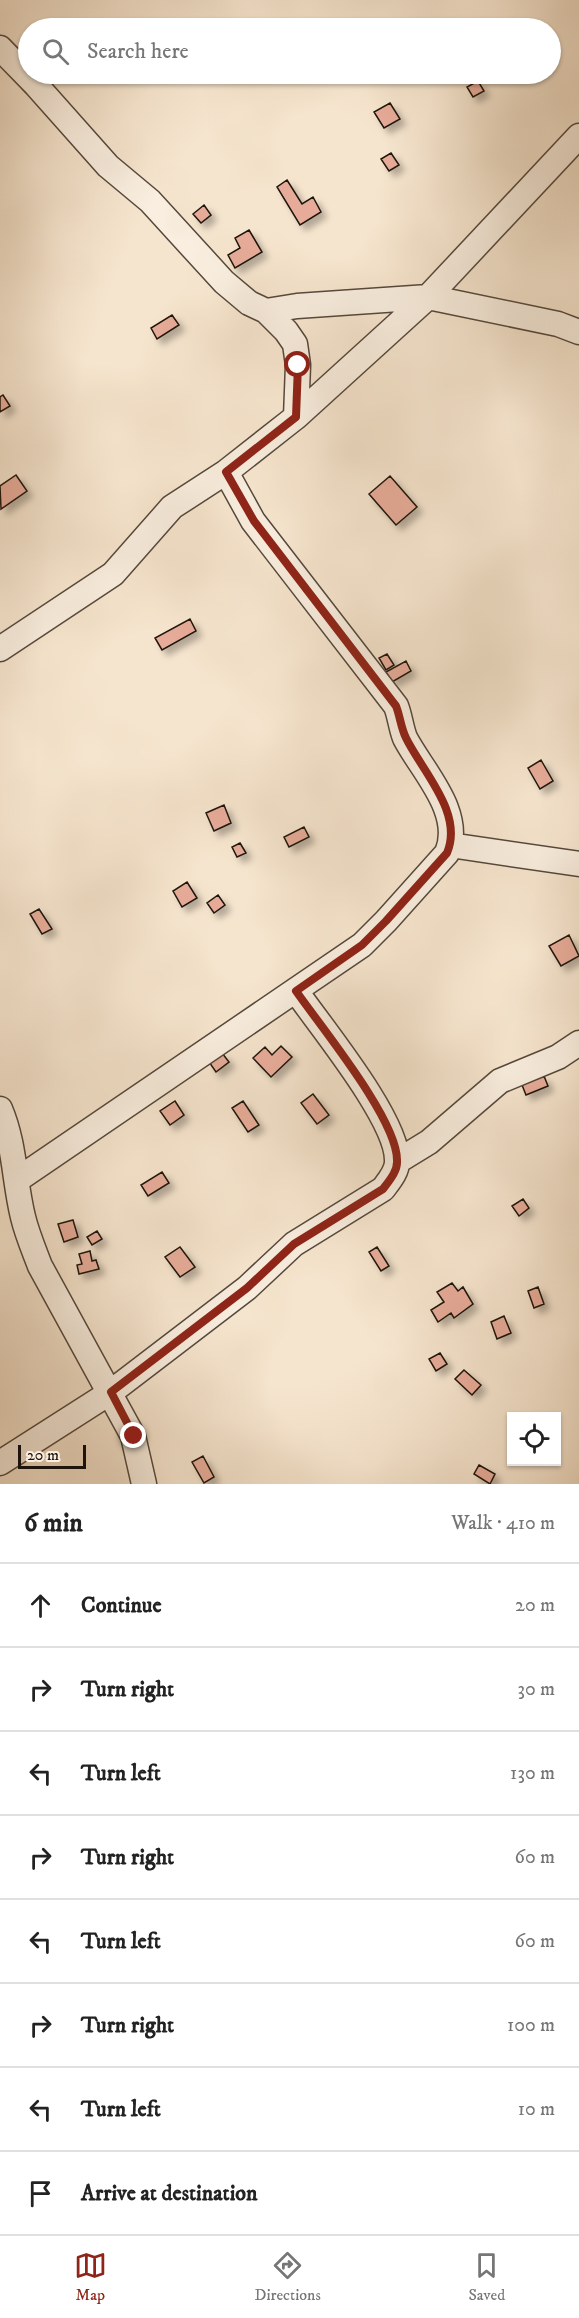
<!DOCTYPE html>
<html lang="en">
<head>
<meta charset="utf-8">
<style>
  :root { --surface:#fff; --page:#f2f2f2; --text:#222; --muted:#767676; --line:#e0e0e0; --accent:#8f2418 }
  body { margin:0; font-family:"IM FELL DW Pica",serif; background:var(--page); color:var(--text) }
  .controls { position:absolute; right:18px; bottom:18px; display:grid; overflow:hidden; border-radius:0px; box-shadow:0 2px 4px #0004 }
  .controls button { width:54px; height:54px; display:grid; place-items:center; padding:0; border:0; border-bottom:2px solid var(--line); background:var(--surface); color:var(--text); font:30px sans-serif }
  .scale { position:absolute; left:18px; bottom:15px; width:68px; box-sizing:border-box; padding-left:6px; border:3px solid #1f140c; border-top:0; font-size:16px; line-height:21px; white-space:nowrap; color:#1f140c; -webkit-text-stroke:4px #f9eedf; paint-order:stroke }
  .stop { position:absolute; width:18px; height:18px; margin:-14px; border:4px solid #8f2418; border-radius:50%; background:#fff }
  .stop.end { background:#8f2418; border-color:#fff; box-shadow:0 2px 6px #0008 }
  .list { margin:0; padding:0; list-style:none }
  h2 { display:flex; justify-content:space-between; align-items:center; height:78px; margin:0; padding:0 24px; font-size:26px }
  h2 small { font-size:20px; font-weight:400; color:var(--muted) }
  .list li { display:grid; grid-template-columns:39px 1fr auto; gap:18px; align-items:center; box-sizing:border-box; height:84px; padding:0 24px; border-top:2px solid var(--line) }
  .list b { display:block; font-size:22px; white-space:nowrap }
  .list em { font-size:20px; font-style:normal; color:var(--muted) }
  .icon { flex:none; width:33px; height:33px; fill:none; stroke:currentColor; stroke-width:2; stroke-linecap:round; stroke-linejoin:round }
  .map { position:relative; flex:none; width:579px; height:1484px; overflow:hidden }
  .search { position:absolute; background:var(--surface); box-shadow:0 2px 4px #0004; left:18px; right:18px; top:18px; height:66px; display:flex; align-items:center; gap:15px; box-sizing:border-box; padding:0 21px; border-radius:33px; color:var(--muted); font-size:22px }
  .sheet { height:750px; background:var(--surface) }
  nav { display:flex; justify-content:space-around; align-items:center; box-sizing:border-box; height:84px; border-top:2px solid var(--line); background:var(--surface); font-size:16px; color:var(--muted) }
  nav a { display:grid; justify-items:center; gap:3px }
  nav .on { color:var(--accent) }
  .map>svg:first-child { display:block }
  .building { fill:#e7ac99; stroke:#1f140c; stroke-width:1.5; filter:url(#shadow) }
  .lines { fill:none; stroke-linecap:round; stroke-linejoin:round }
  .street-casing { stroke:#55483c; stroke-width:27 }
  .street { stroke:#f9eedf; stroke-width:24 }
  .route { stroke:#8f2418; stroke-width:8 }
</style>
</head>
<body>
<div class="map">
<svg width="579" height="1484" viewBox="0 0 579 1484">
  <defs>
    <filter id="shadow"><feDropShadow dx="5.5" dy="5.5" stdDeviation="3" flood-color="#0004"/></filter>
  </defs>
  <rect width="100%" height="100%" fill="#f6e5ce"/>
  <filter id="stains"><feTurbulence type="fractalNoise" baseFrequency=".00333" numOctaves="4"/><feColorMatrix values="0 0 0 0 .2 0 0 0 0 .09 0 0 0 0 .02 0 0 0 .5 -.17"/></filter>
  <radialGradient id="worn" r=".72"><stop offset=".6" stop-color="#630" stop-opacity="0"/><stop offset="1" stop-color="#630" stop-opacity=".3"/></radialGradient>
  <!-- building -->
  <path class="building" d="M478 81 484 91 473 97 467 87Z
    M390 103 400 119 384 128 374 112Z
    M391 153 399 165 389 171 381 159Z
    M287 180 302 204 313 197 321 212 300 225 277 187Z
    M204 205 211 215 201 223 193 214Z
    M249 230 262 252 235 268 228 255 240 248 235 238Z
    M172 315 179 325 157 339 151 328Z
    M3 395 10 406 0 412V397Z
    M16 475 27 491 1 509 0 486Z
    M390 476 417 507 396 525 369 494Z
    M190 619 196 631 162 650 155 638Z
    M387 654 394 665 386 670 379 658Z
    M406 661 411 671 392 682 386 672Z
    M541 760 553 781 540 789 528 768Z
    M224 805 231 823 214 831 206 813Z
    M304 827 309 837 289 847 284 837Z
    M240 843 246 853 237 857 232 847Z
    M187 882 197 898 182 907 173 891Z
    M218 895 225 905 214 913 207 903Z
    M39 909 52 929 42 934 30 914Z
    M569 935 579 956 561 966 549 946Z
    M281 1046 292 1057 271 1077 253 1058 265 1047 272 1055Z
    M222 1053 229 1062 216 1072 209 1062Z
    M544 1076 548 1086 526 1095 522 1085Z
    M313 1094 329 1115 317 1124 301 1103Z
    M175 1101 184 1115 170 1125 160 1111Z
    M243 1101 259 1125 248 1132 232 1108Z
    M162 1172 169 1183 148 1196 141 1185Z
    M523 1199 529 1208 519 1216 512 1206Z
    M73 1220 78 1237 64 1242 58 1224Z
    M97 1231 102 1239 92 1245 87 1237Z
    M180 1247 195 1267 180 1277 165 1257Z
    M377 1247 389 1266 381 1271 369 1252Z
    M90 1251 92 1261 96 1260 99 1269 79 1274 77 1265 82 1264 79 1254Z
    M452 1283 458 1291 463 1287 473 1304 454 1318 451 1313 438 1322 431 1310 444 1302 437 1292Z
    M538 1287 544 1304 534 1308 528 1291Z
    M504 1316 511 1333 497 1339 491 1322Z
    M440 1353 447 1364 436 1371 429 1359Z
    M464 1370 481 1385 472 1395 455 1379Z
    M203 1456 214 1477 204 1483 192 1462Z
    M479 1465 495 1474 490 1484 474 1474Z"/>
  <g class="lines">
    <!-- street casing -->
    <g class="street-casing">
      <path id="street" d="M0 48 36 85 108 166 150 201 224 282 249 303 266 311 286 331 295 344 298 365 296 417
        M266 311 297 306 428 297 558 324 579 332
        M0 649 113 574 172 507 226 472 296 417 428 297 579 136
        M450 845 579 864
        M0 1109C15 1144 14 1181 23 1217 27 1234 34 1250 40 1266L133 1436 144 1484
        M398 1161 429 1142 500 1081 558 1057 579 1043
        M17 1180 362 945 386 921 447 853C464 812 422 771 405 738 401 728 400 716 396 706L253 521 226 472
        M0 1463 111 1392 247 1288 294 1244 383 1189C389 1181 398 1171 397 1160 397 1119 321 1027 296 991"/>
    </g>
    <!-- street -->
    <use href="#street" class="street"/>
  </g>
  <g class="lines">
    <!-- route -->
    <path class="route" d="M134 1436 111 1392 247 1288 294 1244 383 1189C389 1181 398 1171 397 1160 397 1119 321 1027 296 991L362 945 386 921 447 853C464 813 422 771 406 738 401 728 400 716 396 706L254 521 226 472 296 417 298 365"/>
  </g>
  <rect width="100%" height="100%" filter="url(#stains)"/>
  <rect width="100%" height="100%" fill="url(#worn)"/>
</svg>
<div class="controls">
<button><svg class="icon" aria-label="locate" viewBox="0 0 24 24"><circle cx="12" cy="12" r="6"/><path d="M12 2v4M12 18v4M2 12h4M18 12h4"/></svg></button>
</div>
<div class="scale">20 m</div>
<div class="stop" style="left:298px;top:365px"></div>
<div class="stop end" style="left:134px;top:1436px"></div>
<div class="search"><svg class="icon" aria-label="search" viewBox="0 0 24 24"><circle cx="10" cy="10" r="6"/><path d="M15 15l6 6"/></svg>Search here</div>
</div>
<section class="sheet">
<h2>6 min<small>Walk · 410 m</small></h2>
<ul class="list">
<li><svg class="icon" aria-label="ahead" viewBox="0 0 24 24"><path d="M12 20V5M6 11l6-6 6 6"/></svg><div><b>Continue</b></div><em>20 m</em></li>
<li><svg class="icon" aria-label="right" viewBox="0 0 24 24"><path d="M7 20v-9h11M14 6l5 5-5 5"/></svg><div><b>Turn right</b></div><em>30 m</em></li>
<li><svg class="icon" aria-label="left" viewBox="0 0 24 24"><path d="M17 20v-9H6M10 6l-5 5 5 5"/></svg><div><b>Turn left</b></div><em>130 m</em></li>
<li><svg class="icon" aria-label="right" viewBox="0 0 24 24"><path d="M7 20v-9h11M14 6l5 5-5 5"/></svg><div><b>Turn right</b></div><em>60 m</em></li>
<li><svg class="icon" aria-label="left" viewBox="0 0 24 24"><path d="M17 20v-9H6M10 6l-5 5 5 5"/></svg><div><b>Turn left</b></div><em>60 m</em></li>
<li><svg class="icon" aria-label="right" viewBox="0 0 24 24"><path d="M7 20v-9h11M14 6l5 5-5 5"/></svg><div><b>Turn right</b></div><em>100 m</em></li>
<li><svg class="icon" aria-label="left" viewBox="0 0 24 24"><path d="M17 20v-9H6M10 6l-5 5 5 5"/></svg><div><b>Turn left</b></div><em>10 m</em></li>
<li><svg class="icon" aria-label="arrive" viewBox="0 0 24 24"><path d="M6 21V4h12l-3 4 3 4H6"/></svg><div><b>Arrive at destination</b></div></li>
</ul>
</section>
<nav>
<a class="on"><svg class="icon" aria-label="map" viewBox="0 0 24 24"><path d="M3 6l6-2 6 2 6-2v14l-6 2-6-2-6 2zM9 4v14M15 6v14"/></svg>Map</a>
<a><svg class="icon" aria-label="directions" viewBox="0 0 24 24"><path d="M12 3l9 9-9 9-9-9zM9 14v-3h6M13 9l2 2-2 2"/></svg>Directions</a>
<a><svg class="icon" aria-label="saved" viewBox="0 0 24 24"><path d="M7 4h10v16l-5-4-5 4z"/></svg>Saved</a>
</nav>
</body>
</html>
